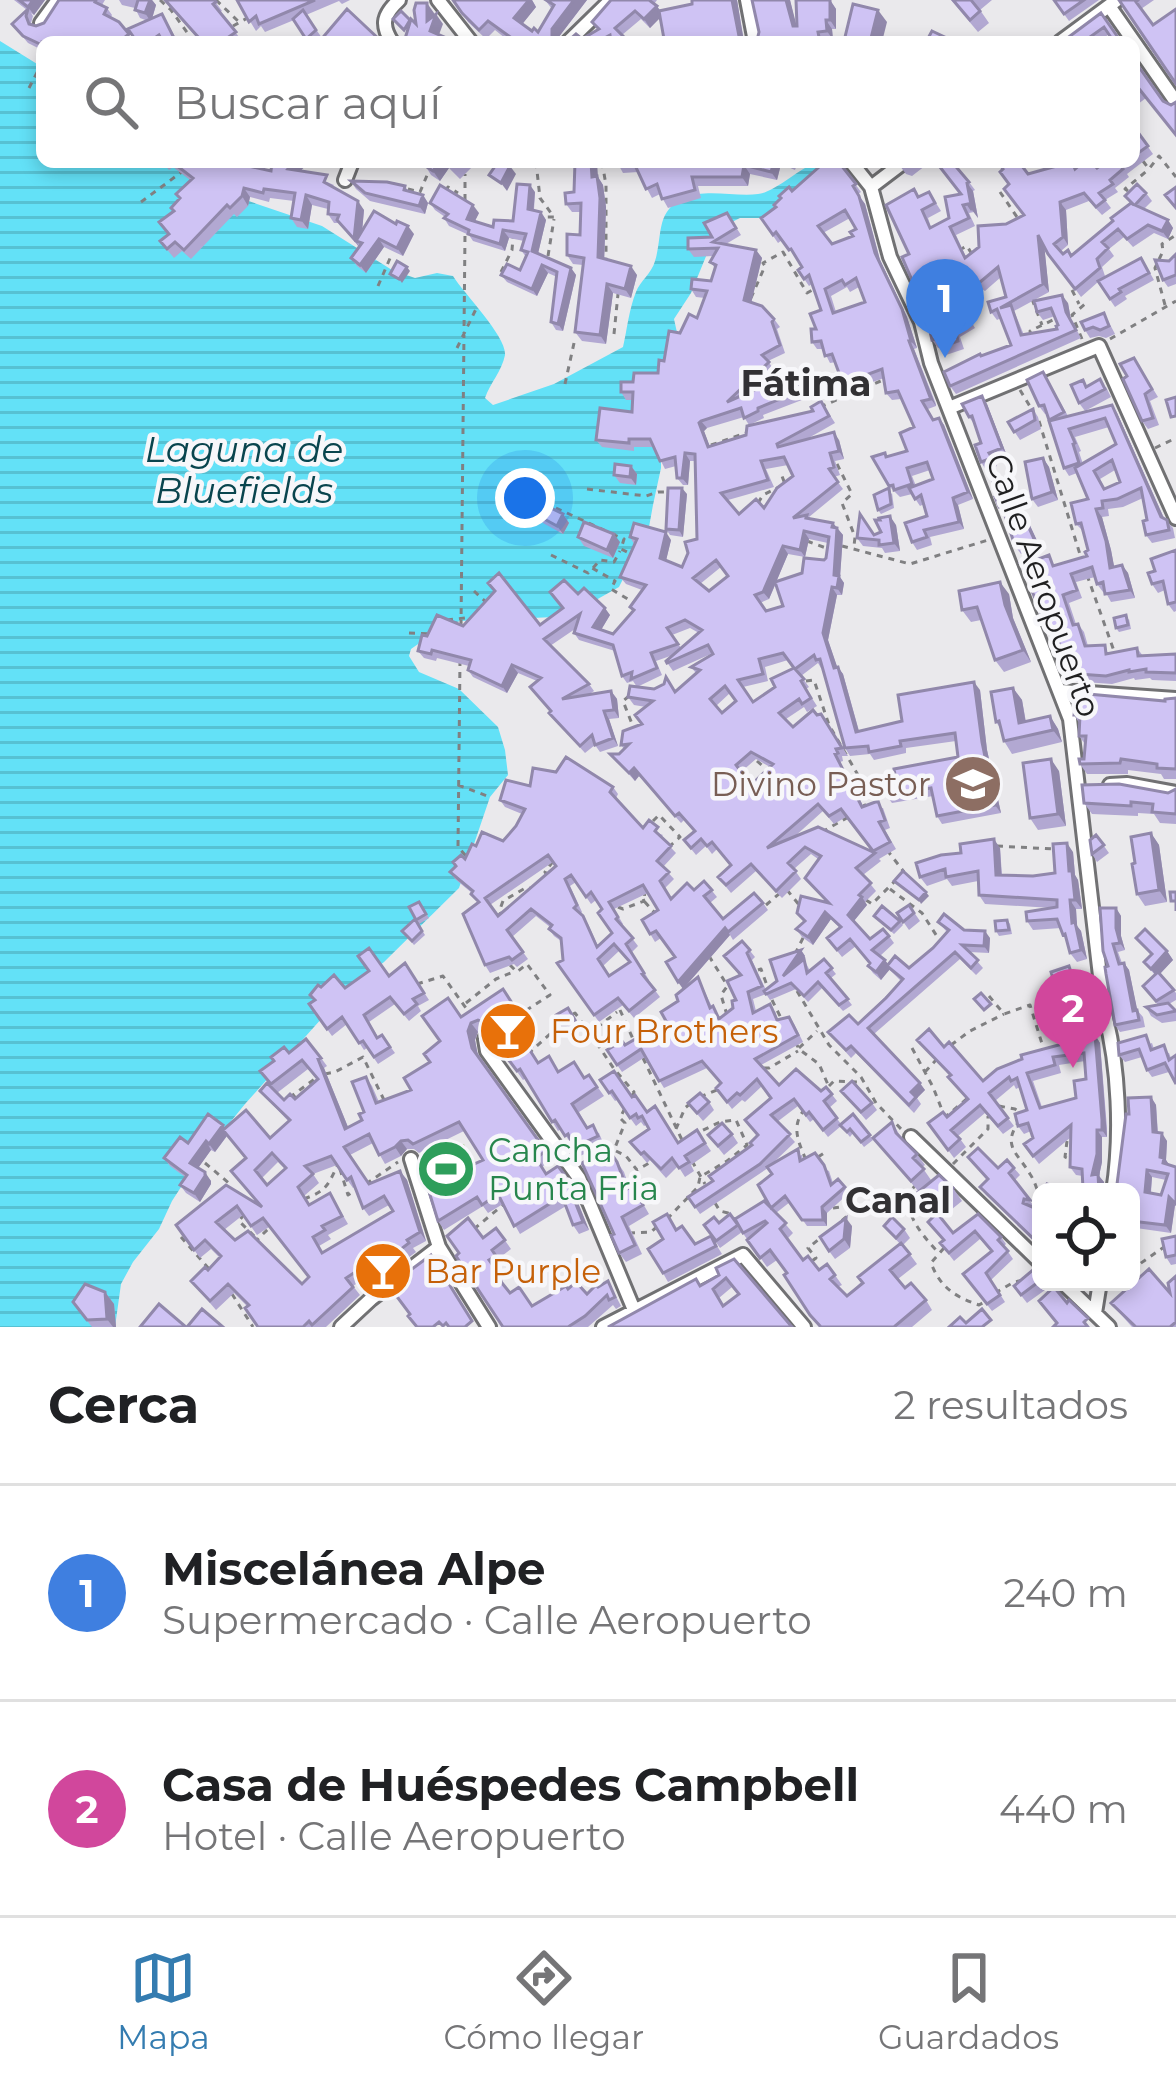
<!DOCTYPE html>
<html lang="es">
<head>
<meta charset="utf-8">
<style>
  :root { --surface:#fff; --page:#f6f6f6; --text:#202124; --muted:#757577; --line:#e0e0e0; --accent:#347cb0 }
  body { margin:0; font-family:Montserrat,sans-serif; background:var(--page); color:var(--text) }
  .controls { position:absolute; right:36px; bottom:36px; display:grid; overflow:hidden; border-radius:18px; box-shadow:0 6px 18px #0003 }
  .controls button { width:108px; height:108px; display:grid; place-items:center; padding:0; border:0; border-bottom:3px solid var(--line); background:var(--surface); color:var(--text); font:60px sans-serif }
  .you { position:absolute; left:525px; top:498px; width:42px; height:42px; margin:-30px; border:9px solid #fff; border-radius:50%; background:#1a73e8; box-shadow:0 0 0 18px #1a73e833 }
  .badge { display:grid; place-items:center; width:78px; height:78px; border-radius:50%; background:var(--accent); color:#fff; font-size:39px; font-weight:700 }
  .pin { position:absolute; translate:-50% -99px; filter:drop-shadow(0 3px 6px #0008) }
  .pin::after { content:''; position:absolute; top:63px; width:42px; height:36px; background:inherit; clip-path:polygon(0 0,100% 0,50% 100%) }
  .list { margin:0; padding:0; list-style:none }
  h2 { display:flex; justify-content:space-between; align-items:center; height:156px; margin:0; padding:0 48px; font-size:51px }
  h2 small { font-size:39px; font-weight:400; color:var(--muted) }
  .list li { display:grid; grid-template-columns:78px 1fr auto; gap:36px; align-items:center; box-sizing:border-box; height:216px; padding:0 48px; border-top:3px solid var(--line) }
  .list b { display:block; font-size:45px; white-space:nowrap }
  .list p { margin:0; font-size:39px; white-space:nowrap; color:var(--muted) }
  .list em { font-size:39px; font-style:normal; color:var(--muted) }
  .icon { flex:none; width:66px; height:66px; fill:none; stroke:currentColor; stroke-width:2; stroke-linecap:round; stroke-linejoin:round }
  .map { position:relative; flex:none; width:1176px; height:1327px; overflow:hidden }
  .search { position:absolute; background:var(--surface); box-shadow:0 6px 18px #0003; left:36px; right:36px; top:36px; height:132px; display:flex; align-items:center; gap:30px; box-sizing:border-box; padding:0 42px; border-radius:18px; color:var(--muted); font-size:45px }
  .sheet { height:588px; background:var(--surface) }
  nav { display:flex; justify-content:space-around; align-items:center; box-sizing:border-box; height:168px; border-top:3px solid var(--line); background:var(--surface); font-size:33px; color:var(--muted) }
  nav a { display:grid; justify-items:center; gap:6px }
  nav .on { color:var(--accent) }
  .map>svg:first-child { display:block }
  .green { fill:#acca94 }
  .water { fill:url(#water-rules) }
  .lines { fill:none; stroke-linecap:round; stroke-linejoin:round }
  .minor-casing { stroke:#717173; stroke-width:18 }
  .path { stroke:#808082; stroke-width:3; stroke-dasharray:6 6; stroke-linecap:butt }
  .minor { stroke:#fff; stroke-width:12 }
  .wall { fill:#b2a8d2; fill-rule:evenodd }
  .shaded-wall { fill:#9188ab }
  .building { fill:#cfc3f4; stroke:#9188ab; stroke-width:3; fill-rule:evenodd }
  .labels { text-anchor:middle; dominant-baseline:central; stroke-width:9; stroke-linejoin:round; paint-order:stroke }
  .street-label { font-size:33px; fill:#1f1f20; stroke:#f7f7fa }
  .education-label { font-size:33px; fill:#785e54; stroke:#f7f7fa; text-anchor:end }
  .food-label { font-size:33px; fill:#c56008; stroke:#f7f7fa; text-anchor:start }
  .leisure-label { font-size:33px; fill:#27864d; stroke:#f7f7fa; text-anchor:start }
  .neighbourhood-label { font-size:36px; font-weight:bold; fill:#323134; stroke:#f7f7fa }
  .water-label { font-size:36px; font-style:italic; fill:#09454e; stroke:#f7f7fa }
</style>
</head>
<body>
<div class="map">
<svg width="1176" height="1327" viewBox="0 0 1176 1327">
  <defs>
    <pattern id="water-rules" width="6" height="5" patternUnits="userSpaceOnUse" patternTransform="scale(3)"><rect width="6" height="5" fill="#63e1f7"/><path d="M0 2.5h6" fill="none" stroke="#56c1d3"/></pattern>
  </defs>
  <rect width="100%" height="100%" fill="#eae9ec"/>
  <!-- green -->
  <path class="green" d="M464 1144 476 1173 428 1195 415 1166Z"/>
  <!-- water -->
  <path class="water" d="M0 41 42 67V162H172L207 187 322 226 392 270 415 278 437 273 453 276C465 295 507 337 505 355 502 371 490 383 485 398L493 405 554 384 623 347C627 330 629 309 636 292 640 281 652 273 655 261 663 236 655 211 684 198 706 188 735 197 758 194 772 193 793 174 807 167L809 162H823L816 173 763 218H740L724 226 709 249 691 293 674 319 678 337 661 384V468L653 505 649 527 619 587 580 609 555 617 460 621 444 626 411 649 409 656 419 672 459 689 498 727 505 750 508 775 490 797 459 888 384 962 340 998 245 1104 194 1167 172 1201 159 1229 133 1262 121 1284 115 1327H0Z"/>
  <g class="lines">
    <!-- minor casing -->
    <g class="minor-casing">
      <path id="minor" d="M438 0 471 42
        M747 0 755 42
        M1109 6 1176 102
        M41 23 58 0
        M392 42C380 24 384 14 399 0
        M568 42 611 0
        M1060 42 1117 0
        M851 162 871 187 890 257 921 322 931 363 1070 719 1104 1010C1119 1066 1122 1135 1113 1192
        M345 180 352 162
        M871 187 904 162
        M949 408 1099 346 1176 518
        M1060 691 1176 699
        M1110 785 1127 784 1176 793
        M485 1039 487 1051 579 1178 634 1310
        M911 1137 1041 1263
        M411 1159 439 1247 489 1327
        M1062 1282 1109 1327
        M1095 1313 1100 1282
        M341 1327 371 1299 439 1247
        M603 1327 743 1255 804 1327"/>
    </g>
    <!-- path -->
    <path class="path" d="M160 0 171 10 194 42
      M216 0 238 21
      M233 26 251 16
      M42 52V57
      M29 88 42 63
      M1143 161 1149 169 1159 156 1176 177
      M536 162 540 198 554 217H544
      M602 162 606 185V262
      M408 189 420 192 428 173
      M446 191 448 187 458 193
      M1128 191 1125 189 1148 170
      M1000 192 1017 217
      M465 200V174
      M141 202 183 171
      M959 250 967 246 973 256
      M548 256 554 219
      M501 272 512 250 513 238
      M378 286 391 256
      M1072 290 1079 304
      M751 298 765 266 763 263 783 252 807 293 814 289
      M1032 299 1042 325
      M1165 305 1155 268 1163 251 1162 244 1176 235
      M614 334 618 294
      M1031 336 1030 331 1055 319
      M1082 339 1072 315 1085 304
      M1110 339 1176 301
      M457 348 477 307
      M565 384 574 343
      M1020 390 1034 413
      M820 407 883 380
      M1039 421 1082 561
      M711 445 749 432
      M1155 448 1176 438
      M837 464 852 494 842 503 855 537 854 546
      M587 489 646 496 658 492H668
      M758 503 763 495 785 484 780 471
      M556 508 604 530
      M612 534 624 539 621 549 629 553
      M807 541 826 548
      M842 546 910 564 988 540
      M551 555 588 573 592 568 615 581 611 589 636 604
      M593 568 600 560 614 562 620 551
      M1087 575 1114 651
      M474 591 487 603
      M447 620 473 617
      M461 626 465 234
      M409 633 432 634
      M460 660 458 847 467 857
      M806 681 814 680 829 725 858 775 856 784 865 806
      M629 696 623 701 634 729
      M757 761 766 769
      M458 785 490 797
      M653 821 659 815 680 837 671 845
      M822 832 850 816
      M997 846 1054 849
      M887 850 904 872
      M548 876 545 872 554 860
      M890 889 922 913 940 941
      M645 890 644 901 654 912
      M787 890 800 906
      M866 900 872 904 894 882
      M766 905 780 893
      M618 907 623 909 644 901 642 896
      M503 917 499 912 503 901 527 887 531 889
      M795 954 804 936
      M709 956 727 985
      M510 965 517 972 527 964 550 995 519 1015
      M758 970 761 969 769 991
      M417 984 443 976 471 1015
      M797 991 829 1045 861 1077 876 1103 902 1130
      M989 996 1004 1014 1030 1005 1043 1047
      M772 1000 781 1018
      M466 1003 496 979 513 972
      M620 1010 633 1039
      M573 1014 575 1013 590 1033 617 1012
      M727 1015 721 995 728 985
      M590 1033 614 1069 634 1092 631 1098
      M795 1042 800 1050 819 1064 829 1087
      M951 1045 970 1031 1004 1014
      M799 1048 817 1031
      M912 1048 933 1087 944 1115
      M528 1054 561 1024
      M643 1058 683 1142
      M764 1068H769L798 1051
      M925 1072 936 1060
      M325 1074 335 1072 363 1057 385 1102
      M829 1086 834 1081 860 1082
      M700 1097 719 1089
      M296 1098 293 1095 316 1078
      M999 1106 1015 1109 1023 1115
      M805 1109C790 1126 799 1143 806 1160
      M944 1118 969 1097
      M1020 1120C1001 1146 1017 1152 1030 1174 1036 1183 1038 1193 1041 1203
      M676 1129 685 1108 692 1102
      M1067 1141 1065 1157 1074 1161
      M616 1151 626 1156 637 1170 651 1162
      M608 1154 614 1150 625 1123 620 1118 626 1106
      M818 1157 827 1151
      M692 1161 705 1184
      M205 1163 230 1184 227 1187
      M953 1164 988 1129V1116
      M340 1169 348 1195 357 1189
      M366 1184 398 1162
      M917 1184 907 1194C907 1217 922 1235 937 1251
      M304 1199C325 1191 327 1188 337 1166
      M715 1203 720 1211 728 1213 738 1224
      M833 1208 848 1206 856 1209 840 1222
      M240 1214 242 1217 239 1221 256 1238
      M667 1219 698 1187 700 1177 727 1161 747 1145 736 1120 720 1122 695 1134
      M474 1229 504 1204
      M629 1233 651 1232 659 1225
      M181 1237 209 1269
      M254 1238 257 1240 269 1228
      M944 1248 931 1263C940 1287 955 1297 979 1305L988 1300
      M812 1261 816 1258 808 1248 824 1235
      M1131 1270 1164 1247
      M995 1293 1014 1282 1024 1280
      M232 1294 253 1327"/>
    <!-- minor -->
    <use href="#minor" class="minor"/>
  </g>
  <!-- wall -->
  <path class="wall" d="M14 0H45L34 15 31 13 33 16 31 23 36 26 44 23 59 0H105L102 5 107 8 112 15 111 17 119 22 134 41 42 42V50L28 43 12 24 27 10Z
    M119 0H152L156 5 152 19 162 14 178 42H137L148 21 140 18 135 8 122 5Z
    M164 0H214L222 11 220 12 242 41 193 42 198 39Z
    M237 0H350L342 4 339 1 306 15 322 38 318 42H309L294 20 265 32 261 26 256 31Z
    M453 0H532L536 7 522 24 532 31 538 32 552 9 545 0H587L558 38 510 42 495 30 486 39 468 22Z
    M611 0H657L654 4 660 10 692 4 737 0 744 42 664 39 660 17 650 28 641 19 622 35 628 41 634 42H567L582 39 598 30 592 22Z
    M752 0H790L796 26 830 0 836 9V29H832L833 40 824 42H753L757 40 759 32Z
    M951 0H992L980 10 989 23 978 32Z
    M1054 0H1099L1069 21Z
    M1119 0H1154L1141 9 1176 84Z
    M1101 13 1121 42H1114L1109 34 1099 42H1062Z
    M1134 60 1176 136 1146 98 1134 107Z
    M1134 127 1153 154 1127 174 1129 177 1115 188 1118 192 1105 200 1111 208 1102 215 1089 201 1066 210 1068 245 1061 251 1063 254 1072 255 1131 204 1125 196 1146 193 1152 201 1144 209 1168 220 1173 228 1168 239 1154 233 1133 247 1124 237 1109 249 1114 256 1102 267 1105 276 1101 280 1146 266 1154 280 1125 296 1127 299 1115 307 1098 282 1081 297 1044 246 1049 292 1014 311 1024 335 1057 329 1058 325 1055 316 1043 320 1037 312 1068 303 1071 320 1081 338 956 394 950 386 981 356 1011 345 1001 318 997 320 991 312 1006 297 1001 277 985 291 977 286 946 299 953 316 964 310 975 328 960 337 964 349 946 355 941 347 938 348 932 340 909 254 919 197 929 192 941 211 928 218 931 227 949 218 960 194 969 182 975 190 973 191 978 218 974 212 969 213 975 226 956 235 966 257 1006 224 1024 215 1028 174 1060 165 1058 162H1074L1077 168H1097L1105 162H1134Z
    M162 162H246L243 165 271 171H301L334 185 333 186 364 210 362 231 414 234 403 256 384 247 366 273 357 266 351 258 359 247 339 223H334L328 214V209L312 205 308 229 297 227 291 218 294 201 270 198 269 202 250 197 248 206 237 217 234 214 191 259 182 251 174 258 160 241 168 234 174 211 190 180 173 167 169 170Z
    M423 162H472L474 165 460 179 449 168 440 181 431 175Z
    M617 162H798L795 170 781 164 777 180 750 174 748 186H698L701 198 668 208 660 194 652 198 638 172 623 173Z
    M903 162H930L912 176 906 174 900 166Z
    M841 165 861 192 858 194 865 204 880 260 907 317 917 348 914 349 936 404V406L928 409 934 420 939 418 944 425 973 499 958 505 964 529 930 537 932 545 917 550 912 542 927 516 924 504 920 506 912 494 900 497 889 486 887 457 907 451 914 427 901 399 892 400 886 393 884 378 845 392 839 385V373L836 362 830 363 823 349H817L812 342 821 310 812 284 809 286 798 270 802 267 796 257 782 240 778 243 761 218 792 191ZM850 218 856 229 853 236 832 244 823 233ZM847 287 850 292 859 287 865 302 836 312 831 296ZM930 470 933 479 916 486 912 476Z
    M598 177 603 185 606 207 604 259 637 275 631 298 613 293 606 344 582 341 575 332 583 265 573 264 567 255 580 235 581 212H572L566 204 574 192Z
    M351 181 405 186 408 191 423 195 428 203 425 214 370 201 356 189Z
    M535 192 534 210 541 212 546 220 538 253 571 268 576 275 563 331 556 330 551 322 557 277 548 273 537 296 507 282 501 275 520 270 526 257 521 250 524 241 509 238 505 251 473 241 469 235 449 226 444 218 445 217 435 210 430 203 479 213 474 222 493 227 513 221Z
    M727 213 741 235 726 244 756 250 762 258 751 302 774 319 780 327 777 329 785 353 768 361 774 370 751 391 794 373 807 398 763 415 764 418 749 425 744 417 707 428 704 431 710 447 813 411 821 401 835 423 805 440H839L844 459 835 461 840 475 834 477 843 489 809 517 810 519 833 523 843 535 840 577 844 583 842 595H837L828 640 837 667 843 674 859 731 902 721 980 690 987 750 1001 813 942 824 937 816 933 796 892 803 886 795 896 780 958 757 956 741 906 748V753L874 760 870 754 850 756 845 748 823 667 821 668 818 663 801 676 809 687 806 689 817 706 807 712 804 707 786 719 793 727 821 714 848 756H842L843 761 840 762 863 806 883 808 890 828 885 830 896 849 879 859 881 861 863 875 876 891 865 902 867 905 854 921 870 939 889 936 894 943 880 956 888 964 909 968 933 948 947 932 938 922 990 938 989 953 969 952 983 968 976 975 960 959 874 1034 925 1090 917 1098 921 1104 914 1113 856 1053 851 1058 828 1032 858 1024 901 981 889 969 881 980 873 973 868 966 869 963 856 946 842 957 827 938 840 928 831 919 813 945 802 937 796 929 804 922 797 913 826 902 805 878 818 859 811 854 794 869 801 879 782 898 756 871 731 893 718 877 731 865 717 849 712 854 706 846 696 855 684 840 694 832 684 820 681 823 639 776 635 781 610 754H619L624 749 621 745 642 724 646 707 634 705 628 697 676 691 696 673 691 667 713 653 673 671 666 661 673 655 656 661 662 675 637 687 633 681 627 683 622 676 615 651 579 640 574 633 575 629 550 646 589 684 594 691 588 695 611 691 617 699 619 718 609 719 618 746 600 752 595 745 585 753 549 713 551 712 537 681 518 673 507 693 473 677 468 670 469 666 437 658 436 661 424 658 418 651 427 636 463 626 540 625 562 608 578 594 610 615 601 630 613 634 633 612 630 607 642 590 626 584 620 577 634 544 630 537 671 540 666 560 682 567 697 539 696 461H690L688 485H683L677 478 676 466 665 469 654 447H634V451L602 447 596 440 632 412V400H626L621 392 633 382 658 373 680 333 697 318 705 298 696 297 691 289 711 281 715 268 710 262 713 256 694 257 688 249 712 237ZM788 465 793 476 764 508 739 514 728 500 774 487 766 469ZM809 539 828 543 826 558 802 573 776 582 788 554 805 557ZM721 567 728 576 709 591 700 584ZM776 583 783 606 766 611 760 603 769 599ZM690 628 699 633 681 648 672 635ZM788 660 794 668 775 687 753 702 743 687 768 681 765 667ZM730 693 736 701 722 713 716 706ZM756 759 770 767 751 785 741 772ZM823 811 834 824 846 817 873 852 793 838Z
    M1176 254V284L1168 287 1163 280 1169 261Z
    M1104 313 1115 334 1106 338 1099 336 1090 338 1085 330Z
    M1134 358 1158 397 1150 401 1159 425 1148 429 1142 421 1127 376Z
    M1043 372 1068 416 1085 411 1079 403 1087 386 1106 387 1111 397 1085 411 1112 405 1117 413 1164 518 1173 528 1175 538 1152 543 1146 535 1147 520 1143 498 1123 507 1108 509 1109 516 1102 517 1111 550 1114 567 1122 565 1128 573 1135 598 1111 602 1105 591 1103 592 1097 584 1095 577 1076 582 1082 598 1069 603 1076 624H1078L1084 632 1088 646 1111 653 1137 648 1143 656 1176 654V681L1152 680 1150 678 1135 680 1134 678 1112 684 1071 681 1065 673 1061 652 1048 630 1034 590 1036 560 1056 566 1087 556 1088 550 1084 532 1076 524 1088 499 1077 473 1069 476 1064 468 1047 414H1045L1039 406ZM1109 427 1116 444 1083 464 1079 452 1081 451 1075 437ZM1115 470 1120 482 1105 489 1100 479Z
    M987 404 1007 456 995 461 997 466 986 470 981 462V443L975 425 969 417Z
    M1033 409 1038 417 1041 429 1020 440 1008 422Z
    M1043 458 1049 467 1058 500 1038 507 1032 499Z
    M631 466 637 474 636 485 620 483 614 475Z
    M1006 477 1011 485 1040 547 1021 554 1015 546 1005 515 999 507Z
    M892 493 894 508 881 514 878 510Z
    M687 494 683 537 670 535 666 529Z
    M563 514 569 523 563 534 543 523 537 515Z
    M896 525 900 551 885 553 882 548 863 546 857 538 874 535Z
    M578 537 620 542 613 558 584 546Z
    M1176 550V611L1174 612 1168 604 1165 590 1158 593 1152 584 1155 571Z
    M1009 594 1013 618 1031 662 1004 672 995 660 981 620 971 622 962 610Z
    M1129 619 1131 629 1119 632 1116 628Z
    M1013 688 1022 700 1026 722 1050 716 1058 729 1062 742 1012 754 1004 741 1001 729 996 722Z
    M1176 698V779H1164L1161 774 1128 770V774H1087L1080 764 1084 759 1085 744 1079 736 1080 724 1074 715 1165 701Z
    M1059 771 1066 826 1038 830 1030 818Z
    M530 786 613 787 618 794 616 798 643 828 663 835 661 837 676 853 663 867 674 879 665 888 671 899 694 890 704 881 717 897 710 903 723 919 763 903 768 910 733 940 730 935 683 989 675 957 661 938 655 942 642 920 658 910 648 893 614 909 623 924 622 925 638 946 632 952 649 980 648 981 660 997 634 1018 623 1005 599 1022 557 963 563 960 561 941 554 936 549 929 550 927 536 916 512 937 528 959 517 967 514 964 490 973 485 965 478 903 472 893 455 879 450 872 476 846 503 841 516 826 522 814 505 807 500 800ZM553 862 556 867 498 916 490 905ZM576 882 591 904 596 900 612 933 598 946 588 924 580 914 582 912 570 886ZM619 951 629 962 609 975 603 966Z
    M1176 789V824L1160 823 1154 814 1138 813V816L1092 814 1084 803 1168 793Z
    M1151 833 1159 845 1167 902 1145 906 1137 894 1135 863Z
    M1096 835 1109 853 1097 862 1092 854Z
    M1000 848 1002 875 1033 876 1055 873 1073 852 1075 875 1078 880 1082 909H1076L1077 926 1081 931 1087 959 1077 962 1070 953 1067 941 1061 928 1033 930 1027 921 1052 908 985 904 979 895 978 881 952 886 947 879 927 886 920 877Z
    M419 902 429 918 419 924 409 907Z
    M909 905 920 921 909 930 897 913Z
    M1116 908 1121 916V936L1125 950 1118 952 1122 963H1124L1129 970 1137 1010 1143 1017 1145 1027 1120 1032 1115 1025 1108 966Z
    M874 916 900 921 903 925 894 934Z
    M415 919 425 935 414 945 402 931Z
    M1007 920 1010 924 1012 934 999 936 996 931Z
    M1136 938 1167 951 1173 960 1160 974 1176 993V1000L1169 1004 1176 1011V1021L1162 1023 1151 1016 1146 1007 1158 1005 1143 986 1155 975 1144 962 1151 955Z
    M742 941 755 957 752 960 766 990 777 981 801 950 805 956 802 961 804 959 810 971 824 959 836 974 831 978 852 1005 843 1011 822 988 808 1002 796 989 770 1000 766 994 753 999 756 1011H775L778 1020 794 1024 803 1042 761 1065 779 1085 821 1091 826 1087 837 1101 829 1108 841 1124 853 1114 873 1140 864 1147 853 1133 850 1137 841 1126 828 1137 814 1119 810 1122 798 1106 777 1122 795 1142 773 1163 802 1155 803 1160 829 1171 833 1183 838 1179 849 1193 827 1213V1226H807L790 1202 776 1213 793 1233 787 1239 803 1260 819 1270 827 1264 842 1285 838 1287 847 1296 900 1244 884 1226 904 1229 910 1238 903 1245 917 1264 898 1279 905 1288 926 1300 932 1310 912 1327H819L784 1275 787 1273 777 1260 767 1267 742 1232 720 1248 704 1225 719 1223 730 1214 742 1232 770 1206 772 1174 768 1168 700 1214 688 1197 713 1181 752 1145 771 1098 762 1086 745 1102 742 1100 732 1109 716 1088 721 1084 707 1068 664 1088 645 1057 622 1072 607 1050 625 1045 666 1021 678 1001 698 977 712 1007 721 1019 733 1008 736 1000Z
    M405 963 429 1000 418 1006 421 1011 409 1021 395 1004 369 1022 378 1037 382 1035 395 1053 378 1064 367 1048 364 1050 347 1024 332 1036 309 1004 314 1001 310 995 321 987 345 988 389 976Z
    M1074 974 1076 981 1085 979 1091 986 1094 1015 1084 1016 1088 1024 1069 1033 1049 1036 1043 1029 1044 1015 1050 995 1056 988Z
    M568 1008 581 1028 569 1035 556 1015Z
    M461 1017 527 1025 523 1031 534 1047 530 1049 539 1063 559 1071 584 1078 589 1075 604 1096 579 1112 587 1127 599 1133 604 1145 580 1156 561 1129 558 1131 526 1078 523 1080 508 1059 514 1055 506 1043 498 1049 489 1030 484 1029 478 1032 475 1040 478 1056 552 1159 542 1167 547 1174 570 1183 589 1230 579 1234 573 1225 566 1206 520 1234 503 1204 488 1213 483 1206 444 1230 438 1221 483 1160 464 1131 419 1153 414 1149H407L401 1156 385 1164 373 1143 350 1155 369 1184 400 1171 407 1180 426 1241 413 1248 416 1252 376 1282 371 1274 353 1286 360 1295 326 1327H258L247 1306 234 1293 216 1310 191 1281 208 1270 220 1258 211 1249 200 1258 176 1225 226 1185 259 1206 231 1171 245 1158 227 1136 215 1152 211 1150 198 1168 211 1181V1184L200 1202 186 1193 180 1185 185 1177 170 1166 164 1158 225 1128 270 1138 289 1122 260 1091 274 1090 260 1071 289 1053 321 1058 327 1066 324 1068 348 1127 362 1120 366 1077 372 1086 379 1102 411 1090 430 1062 440 1041ZM308 1069 318 1080 295 1099 284 1100 277 1093ZM278 1162 285 1169 267 1185 262 1178ZM337 1165 353 1188 355 1187 363 1208 369 1216 389 1205 393 1211 323 1253 319 1246 331 1239 328 1235 348 1224 330 1193 309 1205 304 1196 319 1183 313 1174ZM243 1215 257 1235 269 1227 309 1278 302 1284 235 1240 224 1230Z
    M1095 1035 1100 1043 1107 1128V1137H1102V1162L1099 1176 1104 1182V1192H1077L1083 1189V1176L1076 1175 1070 1167 1071 1137 1039 1164 1024 1144 1033 1138 1031 1131 1024 1134 1018 1126 1027 1110 1020 1087 1016 1089 1014 1085 995 1101 1014 1126 1003 1134 985 1113 958 1136 966 1147 954 1158 928 1123 947 1117 967 1099 954 1085 948 1077 950 1076 917 1040 944 1047 983 1081ZM1085 1061 1086 1079 1076 1098 1042 1107 1033 1081 1061 1073 1059 1065Z
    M1152 1043 1154 1049 1169 1053 1171 1058 1169 1072 1152 1077 1147 1070 1142 1057 1125 1062 1119 1055Z
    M600 1080 632 1097 678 1143 697 1130 711 1151 691 1165 694 1171 685 1177 678 1166 666 1178 650 1160 647 1163 630 1142 649 1129 646 1125 644 1126 641 1122 636 1126 617 1100 615 1101Z
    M841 1091 872 1103 877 1110 866 1120Z
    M1151 1097 1156 1105 1158 1133 1167 1141 1166 1160 1169 1165 1176 1167V1206L1175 1205 1171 1233 1136 1228 1131 1249 1129 1114ZM1152 1177 1166 1180 1161 1195 1151 1193Z
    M709 1102 714 1110 703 1121 688 1103Z
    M892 1122 902 1139 917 1154 925 1165 922 1167 931 1180 919 1192 873 1138Z
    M732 1134 738 1143 724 1155 708 1135Z
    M608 1149 624 1172 629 1187 638 1195 649 1214 629 1226 642 1254 626 1262 619 1253 614 1234Z
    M968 1157 998 1168H1014L1020 1175 1015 1180 1035 1208 1032 1207 1041 1211V1248L986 1195 980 1187 987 1180Z
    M953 1188 962 1201 941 1218 953 1233 978 1214 1001 1237 1006 1244 1004 1246 1013 1259 991 1280 1005 1302 992 1311 963 1274 991 1251 980 1239 954 1261 940 1243 944 1240 928 1222 935 1216 917 1193Z
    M852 1226 850 1248 835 1259 829 1251Z
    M496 1228 511 1249 498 1259 502 1265 495 1269 503 1280 501 1282 510 1293 532 1306 568 1289 587 1294 608 1281 621 1306 616 1309 613 1305 588 1327H503L483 1238Z
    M677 1229 695 1244 711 1236 722 1254 668 1282 663 1273Z
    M1176 1236V1264L1171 1265 1166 1257Z
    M1041 1266V1282H1052V1285L1027 1303 1020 1294Z
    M719 1275 792 1327H608L700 1286ZM732 1287 738 1295 724 1306 719 1298Z
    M1176 1276V1327H1132L1111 1303 1170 1293Z
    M105 1292 114 1304 116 1327H92L73 1302Z"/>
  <!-- shaded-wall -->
  <path class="shaded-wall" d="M33 0H45L34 15 28 7Z
    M150 0H152L156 5 151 22 145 13Z
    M529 0H532L536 7 520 27 514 18Z
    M574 0H587L558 38V42L552 37V29Z
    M732 0H737L744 42 739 36Z
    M786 0H790L799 35 793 26Z
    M830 0 836 9V29L830 20Z
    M427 3 434 13V21L436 14 443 24 437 40 427 21Z
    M657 6 663 15 650 28 644 19Z
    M878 10 887 22 882 42H870Z
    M826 20 832 29 833 40 827 31Z
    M294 162H309L294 178 288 169Z
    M439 162H445L449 168 440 181 433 171Z
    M591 162H597L598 177 603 185 606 207 604 266 598 257Z
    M774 162H780L781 164 777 180 771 172Z
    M744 165 750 174 748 186 742 177Z
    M510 166 516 174 507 191 501 183Z
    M967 183 973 191 978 218 972 210Z
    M530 185 535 192 533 216 528 209Z
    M244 188 250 197 248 206 242 196Z
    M306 195 312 205 308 229 301 220Z
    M423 195 428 203 425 214 419 206Z
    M859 196 865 204 880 260 907 317 917 348 911 341 875 253Z
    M358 201 364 210 361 243 356 241 360 249 354 239Z
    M1060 202 1066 210 1068 245 1063 237Z
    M473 205 479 213 472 227 467 219Z
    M541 212 546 220 537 258 532 251Z
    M1168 220 1173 228 1168 239 1162 231Z
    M408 226 414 234 403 256 397 248Z
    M503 230 509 238 505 251 500 244Z
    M1038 235 1044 243 1049 292 1043 284Z
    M379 239 384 247 366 273 360 265Z
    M756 250 762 258 750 308 744 300Z
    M542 265 548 273 537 296 532 289Z
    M631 266 637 275 631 298 625 289Z
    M407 267 410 271 402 283 399 279Z
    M571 268 576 275 563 331 558 324Z
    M607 284 613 293 606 344 600 335Z
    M1062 295 1068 303 1071 320 1081 338 1066 312Z
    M909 341 914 349 936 406 931 399Z
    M982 396 987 404 1007 456 1002 448Z
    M1112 405 1117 413 1167 525 1161 517Z
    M939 418 944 425 973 499 968 492Z
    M701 421 707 428 704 431 713 455 708 447 699 423Z
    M834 432 839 440 844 459 839 451Z
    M685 453 690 461 688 485 682 478Z
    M1043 458 1049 467 1058 500 1052 492Z
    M631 466 637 474 636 485 630 477Z
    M1006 477 1011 485 1040 547 1034 539Z
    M682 488 687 494 683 537 679 530Z
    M953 498 958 505 964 529 959 522Z
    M1096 509 1102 517 1111 550 1116 576 1110 568Z
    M563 514 569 523 563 534 557 526Z
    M890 516 896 525 900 551 894 543Z
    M833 523 843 535 840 577 844 583 842 595 837 588 834 575Z
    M804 531 809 539 805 557 800 550Z
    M666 532 671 540 665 565 660 558Z
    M614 534 620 542 613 558 607 550Z
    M783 546 788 554 769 599 763 592Z
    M1122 565 1128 573 1135 598 1130 590Z
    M1000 582 1009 594 1013 618 1031 662 1023 650 1005 605Z
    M832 587 837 595 828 640 840 675 834 668 823 633Z
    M605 608 610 615 598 635 593 627Z
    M512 665 518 673 507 693 502 686Z
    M838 667 843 674 861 739 856 732Z
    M974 682 980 690 987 750 1001 813 995 805 982 742Z
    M1013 688 1022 700 1028 736 1019 723Z
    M611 691 617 699 619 718 614 710Z
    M604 711 609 719 618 746 613 738Z
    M1050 716 1058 729 1062 742 1053 730Z
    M1051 759 1059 771 1066 826 1058 814Z
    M634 768 639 776 635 781 629 773Z
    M1151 833 1159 845 1167 902 1159 890Z
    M994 839 1000 848 1002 884 996 875Z
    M1067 843 1073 852 1075 875 1078 880 1082 909 1075 900 1069 871Z
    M926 892 929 896 921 904 919 900Z
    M862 897 867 905 853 922 848 915Z
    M1070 900 1076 909 1077 926 1081 931 1087 959 1081 950 1072 923Z
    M1116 908 1121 916V936L1125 950 1120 943 1116 928Z
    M825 912 831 919 813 945 808 937Z
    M725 928 730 935 683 989 678 982Z
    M985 931 990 938 989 953 984 946Z
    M801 950 805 956 787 982 783 976Z
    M1167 951 1173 960 1157 977 1151 969Z
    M885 960 891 968 881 980 876 972Z
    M1124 963 1129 970 1139 1018 1133 1011Z
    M1085 979 1091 986 1094 1015 1089 1008Z
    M503 989 527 1025 523 1031 517 1022Z
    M471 1023 478 1032 475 1040 478 1056 472 1048 468 1031Z
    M1095 1035 1100 1043 1107 1137 1102 1130Z
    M318 1059 324 1068 352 1137 345 1129Z
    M920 1083 925 1090 916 1099 911 1092Z
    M1151 1097 1156 1105 1158 1140 1153 1132Z
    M223 1125 229 1133 215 1152 209 1144Z
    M1097 1130 1102 1137V1162L1099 1176 1104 1182V1192H1099L1092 1175Z
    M1162 1133 1167 1141 1166 1160 1170 1166 1169 1171 1160 1157Z
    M206 1141 211 1150 196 1171 190 1163Z
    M401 1141 407 1149 401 1156 395 1147Z
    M1147 1170 1152 1177 1150 1200 1145 1192Z
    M400 1171 407 1180 426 1241 420 1232Z
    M205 1172 211 1181V1184L200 1202 194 1193Z
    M564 1174 570 1183 589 1230 583 1222Z
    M1169 1197 1175 1205 1171 1233 1165 1225Z
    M822 1207 827 1213V1226L823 1220Z
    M846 1218 852 1226 850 1248 844 1239Z
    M1131 1222 1136 1228 1131 1249Z
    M105 1292 114 1304 116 1327H113L107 1319Z"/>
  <!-- building -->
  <path class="building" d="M19 0H33L28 7Z
    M59 0H96L95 2 107 8 104 14 119 22 129 34 119 42H42V45L23 36 12 24 28 9 26 16 29 24 36 26 44 23Z
    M138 0H150L145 13 135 10Z
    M165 0H214L216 2 213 4 236 32 227 38 230 42H193L199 38Z
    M237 0H315L259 24 256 16 249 22Z
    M453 0H529L514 18 532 31 534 28 538 32 554 5 546 0H574L552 29V37L557 42H510L513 39 488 21 479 30 462 13Z
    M611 0H649L657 6 644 19 635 11 615 28 628 41 634 42H611L610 35 597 42H567L576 34 582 39 599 29 592 22Z
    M692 0H732L739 36 744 42H649L664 39 659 11 692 4Z
    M752 0H786L793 26H797L796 0H830V20H826L827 31 818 32 820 42H753L757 40 759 32Z
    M953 0H971L980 11 970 20Z
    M1054 0H1084L1064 14Z
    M1119 0H1138L1136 2 1153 25 1176 9V84Z
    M416 3H427V21L436 14 430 31 449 39 448 42H404L411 19 416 24 414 10Z
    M853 4 878 10 870 42 845 37Z
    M347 9 382 42H319Z
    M303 10 316 30 306 39 293 19Z
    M401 11 410 20 404 30 393 19Z
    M1101 13 1117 36 1112 39 1104 27 1083 42H1062Z
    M162 14 176 42H163L159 35 149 42H137L128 29Z
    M932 31 953 41 952 42H926Z
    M1134 60 1163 101 1171 105 1176 102V135L1140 90 1134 95Z
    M1134 127 1148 146 1134 156Z
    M172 162H230L271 171 272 162H294L288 169 327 175 324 182 358 201 354 239 337 220 339 215 328 214 329 202 306 195 301 220 291 218 295 193 264 189 263 193 244 188 242 196 230 208 227 205 184 250 175 242 167 249 160 241 169 234 159 222 174 211 171 208 180 198 176 194 193 178Z
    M426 162H439L433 171 424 165Z
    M498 162H504L510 166 501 183 489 175Z
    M575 162H591L592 177 597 176 600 198 598 257 631 266 625 289 607 284 600 335 575 332 584 258 567 255V234L580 235 581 203 566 204 565 193 574 192Z
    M617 162H774L771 172 744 165 742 177H692L695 190 662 199 657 184 646 189 634 163 617 164Z
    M820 162 841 165 856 184 853 186 859 196 875 253 902 309 911 341H909L930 397 931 399 922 401 933 420 939 418 968 492 953 498 959 522 924 530 927 537 912 542 905 523 927 516 921 495 915 499 909 488 933 479 927 462 907 468 912 484 894 490 893 485 889 486 872 457 885 453 886 457 907 451 900 433 914 427 898 391 886 393 882 369 839 385 835 374 839 373 832 354 825 356 821 341 812 342 811 329H816L810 314 821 310 809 275 804 279 798 270 802 267 791 249 789 250 776 232 773 235 761 218 776 207 774 205 781 198 779 196 789 187 792 191 819 167ZM845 210 856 229 850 232 853 236 832 244 818 226ZM856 278 865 302 833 313 825 289 842 280 845 285Z
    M936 162H952L969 182 967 183 972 210 968 204 963 205 969 218 950 227 965 258 979 247 978 226 1006 224 1024 215 1004 189 1009 184 1000 172 1003 169 998 162H1019L1028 174 1060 165 1058 162H1072L1075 169 1083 162H1091L1097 168 1105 162H1126L1121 166 1123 169 1110 180 1113 184 1099 193 1105 200 1096 207 1084 193 1060 202 1063 237 1054 244 1063 254 1068 250 1071 256 1113 221 1111 218 1131 203 1134 205 1125 196 1137 184 1146 193 1135 205 1168 220 1162 231 1148 225 1127 239 1118 229 1102 242 1108 248 1097 259 1100 268 1075 289 1048 254 1038 235 1043 284 1000 308 1011 305 1021 335 1057 329 1056 326 1058 325 1051 308 1037 312 1034 301 1062 295 1066 312 1076 330 950 386 944 372 980 354 981 356 1011 345 997 309 991 312 988 302 1006 297 998 267 979 283 972 278 941 291 948 309 940 316 949 313 951 317 964 310 969 320 955 328 958 341 941 347 938 338 932 340 925 310 902 257 909 254 886 205 914 189 918 197 929 192 935 203 922 210 930 228 949 218 945 197 961 194Z
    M351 181 387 182 405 186 404 190 423 195 419 206 365 193Z
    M517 184 530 185 528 209 541 212 532 251 571 268 558 324 551 322 557 272 542 265 532 289 501 275 507 264 520 270 528 252 521 250 526 234 503 230 500 244 468 234 469 230 444 218 448 214 430 203 440 185 473 205 467 219 493 227 494 220 513 221Z
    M1176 187V208L1165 195Z
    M374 211 396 224 397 221 408 226 397 248 379 239 360 265 351 258 362 243 356 241Z
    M727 213 736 228 713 242 756 250 744 300 762 306 774 319 772 322 780 345 762 355 769 362 727 402 794 373 802 390 758 408V411L744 418 741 408 701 421 699 423 708 447 746 435 747 426 813 411 811 407 821 401 829 416 777 444 778 447 834 432 839 451 830 453 834 467 829 469 838 482 793 518 807 515 806 518 833 523 832 527 837 528 834 575 839 576 837 588 832 587 823 633 834 668 838 667 856 732 902 721 898 695 974 682 982 742 995 805 937 816 931 788 886 795 884 783 896 780 894 769 958 757 955 733 900 741 901 746 869 752 868 746 845 748 820 659 816 660 814 655 795 669 804 679 801 681 811 698 802 704 799 699 779 713 793 727 813 710 817 715 821 714 842 748 836 749 838 753 835 754 862 807 878 801 885 820 879 822 890 842 873 851 841 809 829 816 818 804 767 848 818 827 875 853 856 868 871 883 859 895 862 897 848 915 870 939 883 929 889 936 872 950 885 960 876 972 868 966 870 963 850 939 837 950 827 938 841 927 825 912 808 937 796 929 805 921 797 913 801 896 829 903 805 878 821 856 805 847 788 863 796 871 776 891 751 864 726 885 718 877 731 865 712 842 707 846 701 839 691 848 684 840 695 831 679 813 675 816 634 768 629 773 610 754H619L629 744 621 745 623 731 642 724 635 715 653 701 628 697 630 686 654 689 664 684 666 677 675 692 700 670 691 667 713 654 708 645 667 663 666 661 702 630 685 620 667 628 678 644 651 653 657 668 631 679 632 672 622 676 613 645 574 633 580 614 544 639 589 684 562 699 611 691 614 710 604 711 613 738 595 745 592 735 580 746 549 713 551 711 530 687 541 678 512 665 502 686 468 670 471 660 432 650 431 654 418 651 422 635 427 636 437 615 463 626 495 591 488 583 499 573 540 625 563 608 550 592 564 580 578 594 584 588 605 608 593 627 613 634 634 610 630 607 646 585 620 577 637 539 630 537 634 523 666 532 660 558 682 567 688 553 685 542 697 539 695 454 685 453 682 478H677L675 457 660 461 650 439H629V443L596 440 600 408 632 412 633 392H621V382H633L634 373H658L659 360 664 361 669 331 680 333 689 314 697 318 707 291 691 289 692 279 711 281 716 265 710 262 718 248 688 249V238L712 237 704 223ZM784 457 793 476 777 488 764 508 756 499 739 514 721 493 768 480 761 461ZM804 531 829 537 826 558 824 560 804 558 802 573 775 582 783 606 766 611 755 595 763 592 783 546 800 550ZM716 560 728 576 709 591 693 578ZM783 653 794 668 771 679 775 687 753 702 738 680 763 674 759 659ZM725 686 736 701 722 713 710 699ZM751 752 773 764 751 785 736 765Z
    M1176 254V275L1163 280 1155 260 1169 261Z
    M1141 258 1149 273 1119 289 1121 292 1110 299 1098 281Z
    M397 261 407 267 399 279 390 274Z
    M1104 313 1109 326 1100 330 1093 327 1085 330 1081 322Z
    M1134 358 1152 389 1145 394 1153 418 1142 421 1123 379 1127 376 1120 364Z
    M1043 372 1064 412 1049 420 1044 405 1039 406 1027 380Z
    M1100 379 1105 389 1079 403 1071 385 1083 380 1086 387Z
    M982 396 1002 448 989 453 992 458 981 462 975 445 981 443 972 416 969 417 962 404Z
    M1176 397V416L1171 417 1166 400Z
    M1112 405 1161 517 1167 520 1169 530 1146 535 1143 521 1147 520 1141 488 1117 499 1102 501 1103 508 1096 509 1106 541 1110 568 1122 565 1130 590 1105 594 1103 582 1097 584 1092 567 1071 574 1077 590 1063 595 1073 625 1078 624 1085 646 1105 645 1106 654 1137 648 1138 656 1176 654V673L1146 672V669L1129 672V670L1106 676 1065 673 1059 643 1055 644 1051 629 1048 630 1032 591 1034 590 1031 579 1020 563 1033 555 1036 560 1049 555 1053 566 1087 556 1085 552 1088 550 1081 523 1076 524 1071 503 1088 499 1075 468 1116 444 1105 418 1069 429 1075 443 1073 444 1079 463 1064 468 1049 421ZM1112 460 1120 482 1104 489 1094 471Z
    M1033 409 1035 420 1014 432 1008 422Z
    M1043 458 1052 492 1032 499 1025 462Z
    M615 464 631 466 630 477 614 475Z
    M1006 477 1034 539 1015 546 1002 506 999 507 995 497 999 496 993 482Z
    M668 488H682L679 530 666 529Z
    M889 488 891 504 878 510 874 495Z
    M543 504 563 514 557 526 537 515Z
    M860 514 874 535 881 532 875 520H880L879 518 890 516 894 543 879 545V540L857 538Z
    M584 522 614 534 607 550 578 537Z
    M1176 550V602L1168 604 1163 581 1152 584 1148 573 1155 571 1151 559Z
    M1000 582 1005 605 1023 650 995 660 977 607 962 610 959 591Z
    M1126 615 1128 625 1116 628 1114 618Z
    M1013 688 1019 723 1050 716 1053 730 1004 741 999 721 996 722 991 692Z
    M1077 693 1165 701V699L1176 698V769L1157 768V764L1121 759 1120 763 1080 764 1079 759H1084L1086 736H1079L1080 715H1074Z
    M566 757 613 787 610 792 643 828 649 820 658 827 655 831 671 846 657 861 669 872 660 881 671 899 687 883 694 890 704 881 712 890 704 896 723 919 754 893 763 903 728 932 725 928 678 982 666 962 675 957 656 931 650 934 642 920 658 910 643 885 609 902 618 917 616 919 633 938 626 944 644 973 642 974 655 990 629 1011 618 998 594 1015 557 963 563 960 561 938 549 929 552 925 531 909 507 930 523 952 512 960 509 957 485 965 463 914 479 902 471 894 473 891 450 872 456 866 453 862 461 855 465 859 472 844 476 846 482 832 503 841 516 826 525 809 500 800 506 780 530 786 533 768 556 772ZM548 855 556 866 498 916 485 898ZM571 875 586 897 591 892 602 909 598 913 612 933 597 947 583 916 574 908 577 905 565 879ZM614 944 630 962 609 976 598 959Z
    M1051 759 1058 814 1030 818 1023 763Z
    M1119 784 1168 793 1176 789V814L1152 812 1153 804 1131 802V806L1084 803 1082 785Z
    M1151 833 1159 890 1137 894 1132 864 1135 863 1131 837Z
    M1096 835 1104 845 1092 854 1090 840Z
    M994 839 996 875 1033 876 1055 873 1053 844 1067 843 1069 871H1072L1075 900H1070L1072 923 1075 922 1081 950 1070 953 1065 934 1063 935 1057 919 1027 921 1026 912 1057 907V900L979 895 978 871 946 877 945 869 920 877 916 863 941 855 961 853 960 844Z
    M903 871 926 892 919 900 894 881Z
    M1170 892H1176V911V901H1171Z
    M419 902 426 914 416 920 409 907Z
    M909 905 914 913 903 922 897 913Z
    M882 906 900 921 891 930 874 916Z
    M1100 908H1116V928L1120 943 1113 944 1119 964 1124 963 1133 1011 1137 1010 1139 1020 1115 1025 1106 974 1105 967 1108 966 1103 951Z
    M944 914 964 930 985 931 984 946 962 945 978 960 971 968 955 952 868 1028 920 1083 911 1092 916 1097 909 1105 851 1046 846 1050 828 1032 849 1015 858 1024 886 998 903 979 887 966 895 956 909 968 933 948 949 930 938 922Z
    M415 919 422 931 412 941 402 931Z
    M1007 920 1009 930 996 931 995 921Z
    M1145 929 1167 951 1151 969 1144 962 1152 954 1136 938Z
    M742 941 750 950 747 953 762 986 748 992 753 1013 770 1004 777 1020 789 1017 798 1035 755 1059 779 1085 796 1069 821 1091 826 1087 832 1094 824 1101 837 1118 823 1130 809 1112 806 1115 794 1099 771 1115 790 1134 760 1164 695 1207 688 1197 713 1181 709 1176 752 1145 750 1143 758 1135 745 1120 771 1098 757 1079 740 1095 737 1093 727 1102 716 1088 721 1083 702 1061 659 1081 641 1049 617 1065 607 1050 622 1041 625 1045 666 1021 661 1012 678 1001 676 995 698 977 710 1008 713 1006 719 1019 733 1008 732 1001 736 1000 727 981 741 975 724 956Z
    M369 948 389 976 405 963 424 993 413 999 417 1004 404 1014 390 997 364 1015 377 1038 382 1035 390 1047 374 1057 363 1041 359 1043 342 1017 327 1029 309 1004 315 1000 310 995 318 985 321 987 334 975 345 988 369 971 358 956Z
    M801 950 783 976 804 959 807 973 824 959 832 968 826 973 848 999 839 1005 818 982 804 996 791 983 766 994 764 991 777 981 770 960Z
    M1069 966 1074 982 1085 979 1089 1008 1079 1009 1082 1016 1064 1025 1043 1029 1041 1016 1044 1015 1039 999 1050 995 1049 990 1056 988 1051 972Z
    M1158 972 1174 990 1156 1001 1143 986Z
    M503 989 521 1017 517 1022 528 1038 524 1041 538 1063 549 1056 558 1072 574 1062 584 1078 589 1075 597 1087 572 1104 587 1128 593 1125 598 1136 574 1147 568 1134 565 1136 555 1120 552 1122 520 1069 517 1071 508 1059 514 1055 500 1034 492 1040 486 1023 478 1020 471 1023 468 1031 472 1048 546 1151 536 1158 546 1174 558 1166 564 1174 583 1222 573 1225 562 1196 514 1226 498 1194 482 1205 477 1197 438 1221 427 1185 483 1160 459 1122 413 1144 408 1140 401 1141 395 1147 379 1155 369 1134 344 1147 369 1184 400 1171 420 1232 407 1240 409 1243 370 1273 366 1265 346 1278 353 1287 312 1325 309 1321 303 1327H258L245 1308 249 1305 228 1284 210 1301 191 1281 205 1267 208 1270 221 1256 205 1240 194 1250 176 1225 226 1185 262 1207 231 1171 246 1158 223 1130 246 1110 270 1138 290 1120 260 1091 267 1083 284 1100 290 1094 295 1099 318 1079 302 1060 271 1084 260 1071 274 1061 271 1057 284 1047 289 1053 306 1039 321 1058 318 1059 345 1129 362 1120 359 1114 364 1112 352 1082 366 1077 376 1103 411 1090 404 1078 430 1062 424 1054 440 1041 422 1016 448 998 461 1017ZM272 1153 286 1168 267 1185 255 1170ZM331 1156 347 1180 351 1177 363 1208 384 1196 393 1211 322 1253 313 1237 325 1230 322 1226 342 1216 330 1193 309 1205 298 1187 313 1174 305 1166ZM237 1206 251 1226 263 1218 309 1277 302 1284 248 1231 235 1240 216 1222Z
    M981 993 991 1004 984 1010 974 999Z
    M1168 1003 1176 1011 1157 1015 1146 1007Z
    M568 1008 575 1020 563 1027 556 1015Z
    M929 1029 944 1047 949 1042 983 1081 997 1069 1022 1059 1021 1055 1066 1043V1038L1095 1035 1102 1120V1130H1097V1154L1092 1175 1098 1174 1099 1192H1077L1078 1188 1083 1189 1082 1169 1070 1167 1071 1125 1033 1156 1024 1144 1033 1138 1028 1123 1018 1126 1015 1114 1027 1110 1017 1078 1011 1081 1009 1077 989 1093 1008 1118 998 1126 980 1105 951 1130 960 1139 948 1150 928 1123 943 1112 947 1117 968 1099 948 1077 951 1075 917 1040ZM1084 1053 1086 1079 1074 1081 1076 1098 1040 1108 1027 1073 1055 1065 1053 1057Z
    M1146 1035 1151 1050 1164 1045 1169 1060 1176 1055V1084L1165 1063 1147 1070 1139 1049 1119 1055 1118 1043Z
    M614 1071 632 1097 635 1095 647 1112 655 1106 678 1143 697 1130 705 1143 685 1156 689 1162 679 1168 672 1158 661 1169 644 1152 641 1154 630 1142 649 1129 642 1116 638 1118 636 1114 630 1118 612 1091 609 1093 600 1080Z
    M852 1081 872 1103 861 1112 841 1091Z
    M700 1093 709 1102 697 1113 688 1103Z
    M1151 1097 1153 1132 1162 1133 1160 1157 1164 1158 1163 1163 1176 1167V1204L1169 1197 1165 1225 1131 1221V1192H1116L1126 1114H1129L1128 1098ZM1147 1170 1168 1174 1161 1195 1145 1192Z
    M208 1114 223 1125 209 1144 206 1141 190 1163 205 1172V1176L194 1193 180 1185 187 1175 164 1158 180 1137 188 1143Z
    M853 1114 870 1135 861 1142 850 1129 847 1132 840 1125Z
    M892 1122 896 1133 917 1154 913 1158 924 1169 911 1181 873 1138Z
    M722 1123 732 1134 718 1146 708 1135Z
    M978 1148 998 1168 1007 1160 1014 1168 1009 1173 1030 1200 1024 1199 1023 1203 1037 1209 1038 1207 1041 1211V1246L980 1187 988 1179 968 1157Z
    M608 1149 617 1162 627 1189 632 1186 643 1205 622 1217 635 1245 619 1253 611 1235 614 1234 582 1163Z
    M798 1149 800 1161 815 1153 824 1165 831 1185 838 1179 845 1187 822 1207 823 1220H802L785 1196 771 1208 758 1185 772 1174 767 1167Z
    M939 1175 953 1188 930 1208 917 1193Z
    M1047 1184 1067 1192H1044Z
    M764 1201 786 1223 780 1229 803 1260 808 1256 819 1270 827 1264 835 1275 830 1279 847 1296 863 1283 858 1277 901 1243 910 1254 890 1270 905 1288 911 1283 926 1300 894 1327H821L810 1315 784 1275 787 1273 770 1250 760 1258 747 1240 767 1223 765 1221 743 1233 735 1219Z
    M937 1213 953 1233 978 1214 1001 1237 998 1240 1008 1251 986 1273 1000 1295 987 1304 963 1274 992 1251 975 1231 949 1253 940 1243 944 1240 928 1222Z
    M667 1214 676 1230 682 1226 695 1244 711 1236 716 1246 663 1273 648 1249 663 1239 653 1222Z
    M730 1214 738 1225 716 1241 704 1225 714 1217 719 1223Z
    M892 1217 904 1229 896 1238 884 1226Z
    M468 1218 483 1238 496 1228 505 1240 492 1250 496 1256 489 1260 497 1271 494 1273 510 1293 519 1287 532 1306 566 1286 568 1289 576 1282 587 1294 596 1285 598 1287 608 1281 615 1297 609 1300 607 1295 585 1316 568 1327H503L456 1256 459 1253 447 1236Z
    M846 1218 844 1239 829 1251 820 1237Z
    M1176 1236V1255L1166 1257 1162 1239Z
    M431 1255 472 1321 465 1327H449L446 1323 443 1326 439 1322 433 1327H417L408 1316 410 1314 389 1286Z
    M734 1259 792 1327H608L696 1279 700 1286 719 1275 716 1268ZM726 1278 739 1294 723 1306 713 1289Z
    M1040 1264 1041 1280 1021 1295 1014 1286Z
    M1149 1269 1170 1293 1168 1283 1176 1276V1322L1170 1327H1136L1111 1303Z
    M85 1284 105 1292 107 1319 87 1320 73 1302Z
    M1054 1287 1067 1303 1069 1300 1088 1318 1084 1322 1088 1327H1053L1057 1323 1039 1301Z
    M159 1304 186 1327H140Z
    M202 1309 223 1327H187Z
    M982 1309 991 1320 982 1327H949L960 1317 966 1323Z"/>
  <!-- icons -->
  <defs>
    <g id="university-disc" transform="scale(3)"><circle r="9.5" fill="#8d6e63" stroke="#f7f7fa"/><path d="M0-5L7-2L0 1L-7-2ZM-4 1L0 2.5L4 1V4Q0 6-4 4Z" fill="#fff"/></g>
    <g id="bar-disc" transform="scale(3)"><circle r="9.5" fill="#e8710a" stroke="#f7f7fa"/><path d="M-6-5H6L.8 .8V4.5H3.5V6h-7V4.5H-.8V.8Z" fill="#fff"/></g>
    <g id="stadium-disc" transform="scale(3)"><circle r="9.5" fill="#2e9e5b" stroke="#f7f7fa"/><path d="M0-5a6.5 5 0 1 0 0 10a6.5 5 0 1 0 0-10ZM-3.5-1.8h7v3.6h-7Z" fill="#fff"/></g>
  </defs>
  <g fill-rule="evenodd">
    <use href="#university-disc" x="973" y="784"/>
    <use href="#bar-disc" x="508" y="1031"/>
    <use href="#stadium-disc" x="446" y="1169"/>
    <use href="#bar-disc" x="383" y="1271"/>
  </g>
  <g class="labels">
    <!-- street labels -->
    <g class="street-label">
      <text transform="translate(1044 585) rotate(70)">Calle Aeropuerto</text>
    </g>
    <!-- education labels -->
    <g class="education-label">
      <text x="931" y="784">Divino Pastor</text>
    </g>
    <!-- food labels -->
    <g class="food-label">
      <text x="550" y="1031">Four Brothers</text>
      <text x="425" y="1271">Bar Purple</text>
    </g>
    <!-- leisure labels -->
    <g class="leisure-label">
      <text x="488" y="1150">Cancha<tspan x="488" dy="38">Punta Fria</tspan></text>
    </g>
    <!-- neighbourhood labels -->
    <g class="neighbourhood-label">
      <text x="806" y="383">Fátima</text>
      <text x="898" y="1200">Canal</text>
    </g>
    <!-- water labels -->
    <g class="water-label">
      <text x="244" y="449">Laguna de<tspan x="244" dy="41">Bluefields</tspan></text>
    </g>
  </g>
</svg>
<div class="controls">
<button><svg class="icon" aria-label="locate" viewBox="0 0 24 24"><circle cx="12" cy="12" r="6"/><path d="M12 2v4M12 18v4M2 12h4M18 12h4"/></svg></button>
</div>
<div class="you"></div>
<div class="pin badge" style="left:945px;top:358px;background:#3f7fe0">1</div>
<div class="pin badge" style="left:1073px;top:1068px;background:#d1479c">2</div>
<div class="search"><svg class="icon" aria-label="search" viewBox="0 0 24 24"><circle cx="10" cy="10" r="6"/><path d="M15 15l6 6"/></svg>Buscar aquí</div>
</div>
<section class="sheet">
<h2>Cerca<small>2 resultados</small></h2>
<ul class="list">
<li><span class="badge" style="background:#3f7fe0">1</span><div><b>Miscelánea Alpe</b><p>Supermercado · Calle Aeropuerto</p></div><em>240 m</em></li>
<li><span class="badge" style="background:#d1479c">2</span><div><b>Casa de Huéspedes Campbell</b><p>Hotel · Calle Aeropuerto</p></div><em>440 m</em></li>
</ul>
</section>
<nav>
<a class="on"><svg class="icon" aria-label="map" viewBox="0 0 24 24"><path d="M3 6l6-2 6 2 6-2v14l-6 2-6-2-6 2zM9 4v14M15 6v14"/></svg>Mapa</a>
<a><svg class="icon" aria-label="directions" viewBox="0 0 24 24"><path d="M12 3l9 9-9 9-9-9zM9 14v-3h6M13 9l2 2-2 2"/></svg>Cómo llegar</a>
<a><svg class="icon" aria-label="saved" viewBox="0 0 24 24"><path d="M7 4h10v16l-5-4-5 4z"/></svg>Guardados</a>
</nav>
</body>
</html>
